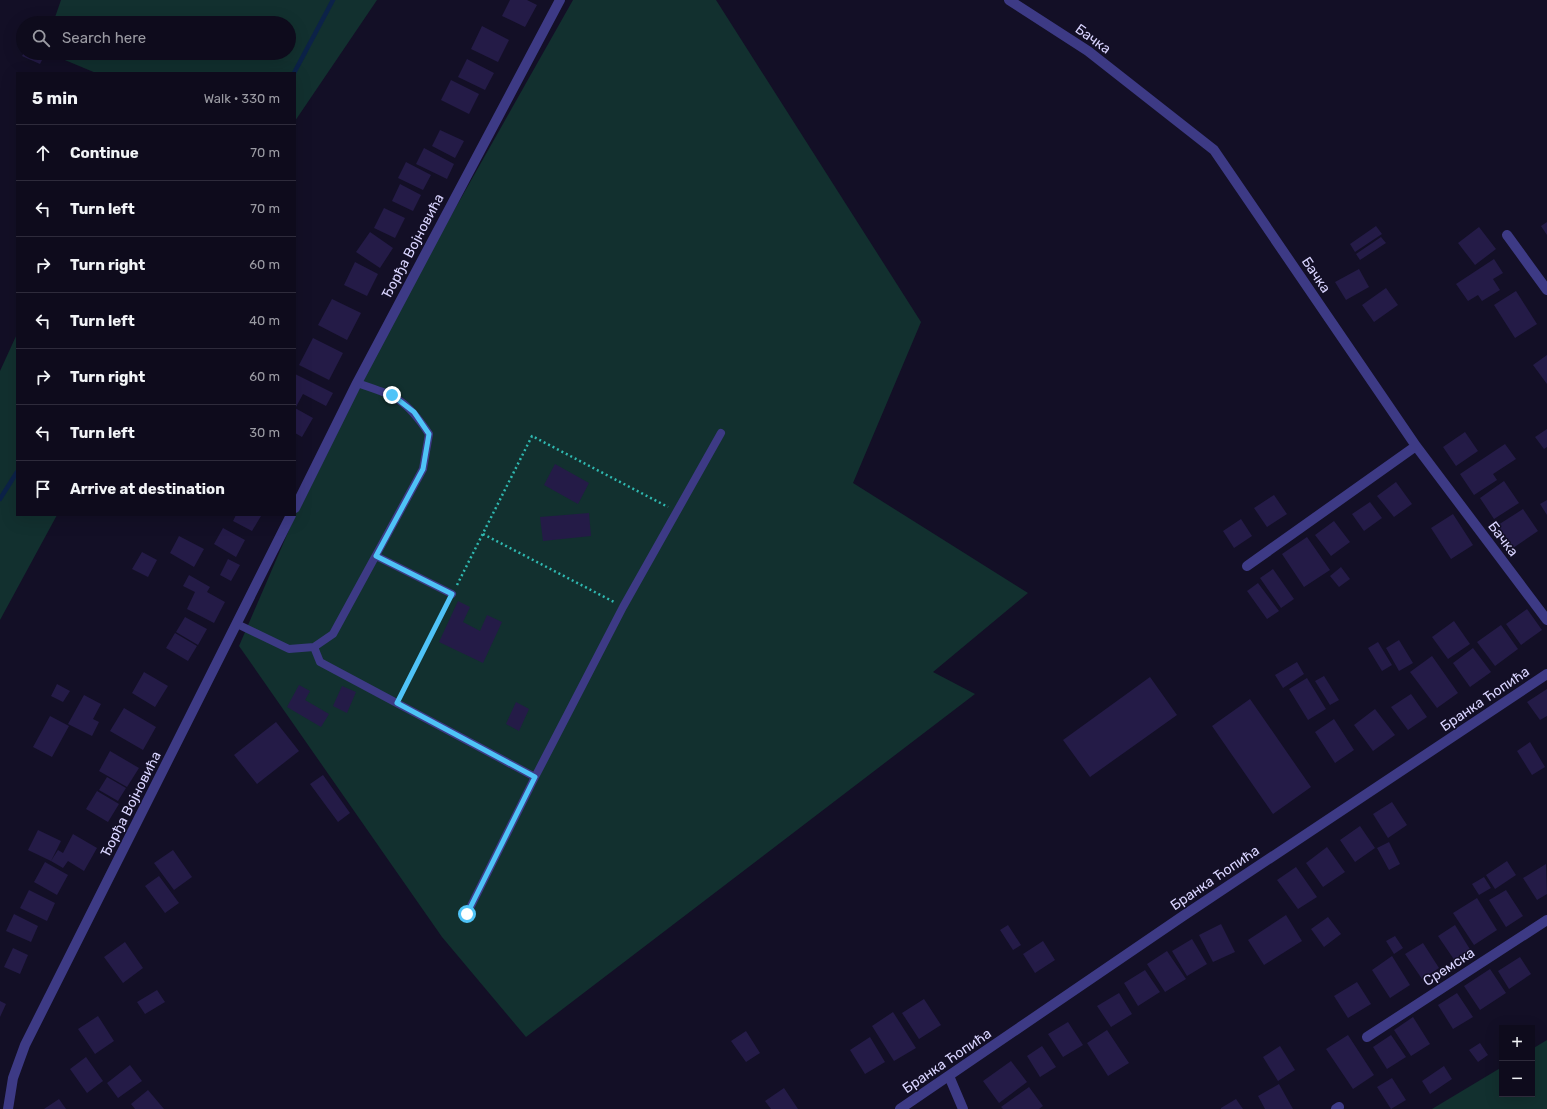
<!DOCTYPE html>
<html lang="en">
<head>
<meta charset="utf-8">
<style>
  :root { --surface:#0e0b1c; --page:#1c1929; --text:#f1f3f6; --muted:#9b9ba3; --line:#2e2b3b }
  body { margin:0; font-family:Rubik,sans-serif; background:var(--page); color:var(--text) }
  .controls { position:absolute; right:12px; bottom:12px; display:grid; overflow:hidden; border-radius:0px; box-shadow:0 4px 16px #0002 }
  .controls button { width:36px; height:36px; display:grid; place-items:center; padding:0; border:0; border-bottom:1px solid var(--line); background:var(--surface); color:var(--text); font:20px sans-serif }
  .stop { position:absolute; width:12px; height:12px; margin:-9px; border:3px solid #4fc3f7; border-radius:50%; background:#fff }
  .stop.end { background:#4fc3f7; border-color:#fff; box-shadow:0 1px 4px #0008 }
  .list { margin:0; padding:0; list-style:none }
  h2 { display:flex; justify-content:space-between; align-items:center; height:52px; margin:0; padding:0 16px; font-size:17px }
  h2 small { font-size:13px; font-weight:400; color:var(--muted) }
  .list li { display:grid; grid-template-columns:26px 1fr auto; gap:12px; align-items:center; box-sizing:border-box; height:56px; padding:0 16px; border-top:1px solid var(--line) }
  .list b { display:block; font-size:15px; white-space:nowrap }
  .list em { font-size:13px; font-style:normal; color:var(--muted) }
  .icon { flex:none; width:22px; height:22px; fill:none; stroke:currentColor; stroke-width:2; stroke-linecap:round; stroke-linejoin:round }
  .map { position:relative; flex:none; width:1547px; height:1109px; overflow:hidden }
  .search { position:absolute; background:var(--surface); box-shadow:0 4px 16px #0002; left:16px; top:16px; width:280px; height:44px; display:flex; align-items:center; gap:10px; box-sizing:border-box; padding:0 14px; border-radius:22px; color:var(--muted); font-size:15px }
  .panel { position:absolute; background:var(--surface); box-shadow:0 4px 16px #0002; left:16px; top:72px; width:280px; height:444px; border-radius:0px }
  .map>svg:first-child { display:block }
  .green { fill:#12302f }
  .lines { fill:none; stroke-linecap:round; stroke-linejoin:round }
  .stream { stroke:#0c2248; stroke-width:4.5 }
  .building { fill:#241b47 }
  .path { stroke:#2fb8b0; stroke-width:2.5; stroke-dasharray:2 3; stroke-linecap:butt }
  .lane { stroke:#3d3a85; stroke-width:8 }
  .street { stroke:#3d3a85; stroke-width:10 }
  .route { stroke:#4fc3f7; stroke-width:5 }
  .labels { text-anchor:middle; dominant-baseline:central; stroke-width:3; stroke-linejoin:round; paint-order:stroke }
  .street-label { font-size:14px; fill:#d9d4ff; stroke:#130f26 }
</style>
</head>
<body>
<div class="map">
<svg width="1547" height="1109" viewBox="0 0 1547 1109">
  <rect width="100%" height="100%" fill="#130f26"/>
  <!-- green -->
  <path class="green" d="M61 0H377L295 121V73H96L48 53H289V23H53Z
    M573 0H716L921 322 853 483 1028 593 933 672 975 694 526 1037 442 937 239 646 339 414Z
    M17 334V515H57L0 620V371Z
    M1547 1040V1109H1432L1502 1067V1094H1532V1049Z"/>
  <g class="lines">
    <!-- stream -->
    <path class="stream" d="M294 73 333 0
      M0 499 17 472"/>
  </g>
  <!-- building -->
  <path class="building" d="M510 0H527L537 5 525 27 502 16Z
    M482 26 509 40 498 62 471 49Z
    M24 53H39L44 56 40 64 22 56Z
    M467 59 494 73 485 90 458 77Z
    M451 80 479 94 469 114 441 100Z
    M440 130 464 141 455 158 432 146Z
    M424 148 454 164 447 179 416 164Z
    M406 162 431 175 423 190 398 178Z
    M400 184 421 195 413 211 392 201Z
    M384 208 405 218 395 238 374 228Z
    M1547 222V235L1541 226Z
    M1376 226 1382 234 1355 252 1350 244Z
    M1479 227 1496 249 1475 265 1458 243Z
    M370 232 393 248 380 268 356 252Z
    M1381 237 1386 243 1360 260 1356 254Z
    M1494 259 1503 273 1493 279 1500 290 1482 301 1478 295 1468 301 1456 284Z
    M355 262 378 274 367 296 344 285Z
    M1359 269 1369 287 1346 300 1335 282Z
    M1386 288 1398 305 1374 322 1362 305Z
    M1516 291 1537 324 1515 338 1494 305Z
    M332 299 361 313 347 340 318 325Z
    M313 338 343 353 329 380 299 365Z
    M1547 355V384L1533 365Z
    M295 374 333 393 326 406 303 394 296 407 295 406Z
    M295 408 313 418 302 437 295 433Z
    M1547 429V447L1544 449 1535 437Z
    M1465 432 1478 451 1456 466 1443 447Z
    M1505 444 1516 459 1493 474 1497 480 1474 495 1460 474Z
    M555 464 589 483 578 504 544 485Z
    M1504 481 1519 503 1494 519 1480 498Z
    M1396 482 1412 504 1394 517 1377 496Z
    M1274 495 1287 514 1267 527 1254 508Z
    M1547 500V515L1540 504Z
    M1370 502 1382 518 1364 531 1352 514Z
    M1523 509 1538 531 1513 548 1498 525Z
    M589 513 591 536 543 541 540 517Z
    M1453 514 1473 545 1451 559 1431 528Z
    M236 515H259L261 516 252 531 233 521Z
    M1241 519 1252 536 1234 548 1223 531Z
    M1334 521 1350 542 1331 556 1315 535Z
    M223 528 245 540 236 557 214 544Z
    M179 536 204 549 194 567 170 553Z
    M1307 537 1330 570 1304 587 1282 554Z
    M142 552 157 560 148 577 132 569Z
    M228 559 240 565 231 581 220 575Z
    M1341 567 1350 579 1339 587 1330 576Z
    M1273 569 1294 599 1281 608 1260 578Z
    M189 575 210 587 207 592 225 602 214 623 187 609 195 592 183 586Z
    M1258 583 1279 611 1267 619 1247 591Z
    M458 601 470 607 463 622 480 631 487 615 502 622 483 663 439 642Z
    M1527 609 1542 630 1521 645 1506 624Z
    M185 617 207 629 198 645 176 632Z
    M1454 621 1470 644 1448 659 1432 637Z
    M1501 625 1518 649 1495 666 1477 642Z
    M175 633 197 646 188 661 166 648Z
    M1399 640 1413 663 1399 671 1386 648Z
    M1378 642 1392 665 1382 671 1368 648Z
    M1473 648 1491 672 1470 687 1453 663Z
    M1432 656 1458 693 1437 708 1410 672Z
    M1297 662 1304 674 1283 688 1275 675Z
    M144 672 168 686 155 707 132 693Z
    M1324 676 1339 700 1330 705 1315 681Z
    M1150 677 1177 715 1090 777 1063 740Z
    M1307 678 1326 709 1308 720 1289 689Z
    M57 684 70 691 63 702 51 696Z
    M299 685 310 691 305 700 329 714 321 727 287 707Z
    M342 686 356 692 347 713 333 706Z
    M1547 689V716L1540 720 1527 702Z
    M1411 694 1427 717 1408 730 1391 707Z
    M84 695 101 704 93 719 99 722 92 736 68 724Z
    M1250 699 1311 787 1273 814 1212 726Z
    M516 702 529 709 519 731 506 724Z
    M124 708 156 727 143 750 110 731Z
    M1375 709 1395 735 1373 751 1354 725Z
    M50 716 69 726 52 757 33 747Z
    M1334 719 1354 750 1335 763 1315 732Z
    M276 722 299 751 257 784 234 755Z
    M1530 742 1545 767 1532 775 1517 751Z
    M110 751 139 768 127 787 99 771Z
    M323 775 350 813 338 822 310 784Z
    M107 777 126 788 118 801 99 790Z
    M97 791 119 804 108 822 86 809Z
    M1392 802 1407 825 1388 838 1373 814Z
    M1360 826 1375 848 1355 862 1340 840Z
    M38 830 61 841 51 861 28 850Z
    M73 834 97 848 84 871 68 861 63 868 51 861 58 850 63 853Z
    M1389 842 1400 864 1389 870 1377 848Z
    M1327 847 1345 872 1323 887 1306 863Z
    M173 850 192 877 174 890 154 863Z
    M1507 861 1516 875 1495 889 1486 875Z
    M45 862 68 875 57 895 34 882Z
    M1546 864 1547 894 1537 900 1523 878Z
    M1296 867 1317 897 1298 909 1277 880Z
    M159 876 179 903 165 913 145 886Z
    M1484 877 1491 888 1479 895 1472 884Z
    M29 890 55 903 47 921 20 908Z
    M1506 890 1523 916 1506 927 1489 900Z
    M1477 898 1497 930 1474 945 1453 913Z
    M14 914 38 926 31 942 6 931Z
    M1286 915 1302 941 1264 965 1248 940Z
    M1328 917 1341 934 1324 947 1311 929Z
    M1221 924 1235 952 1213 962 1199 935Z
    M1008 925 1021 945 1013 950 1000 930Z
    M1455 925 1471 951 1455 961 1438 936Z
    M1395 936 1403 948 1394 954 1386 941Z
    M1192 939 1207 964 1187 976 1172 951Z
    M1043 941 1055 960 1035 973 1023 954Z
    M125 942 143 968 123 983 104 957Z
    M1423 943 1439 968 1422 979 1405 954Z
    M13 948 28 955 20 974 4 967Z
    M1167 951 1186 979 1165 992 1147 964Z
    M1392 956 1410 985 1390 998 1372 970Z
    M1520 957 1531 974 1509 989 1498 971Z
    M1490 969 1506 993 1480 1010 1464 986Z
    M1145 970 1160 992 1138 1006 1124 983Z
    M1357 982 1371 1004 1348 1018 1334 996Z
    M157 990 165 1002 145 1014 137 1002Z
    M1119 993 1132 1014 1111 1027 1097 1006Z
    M1457 993 1473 1017 1453 1029 1438 1005Z
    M924 999 941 1025 919 1039 902 1013Z
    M0 1001 6 1004 0 1017Z
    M893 1012 916 1048 894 1061 872 1026Z
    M98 1016 114 1041 95 1054 78 1029Z
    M1413 1017 1430 1044 1411 1056 1394 1030Z
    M1068 1022 1083 1045 1063 1057 1048 1034Z
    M1107 1030 1129 1063 1108 1076 1087 1043Z
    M746 1031 760 1053 746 1062 731 1041Z
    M1348 1035 1374 1075 1353 1089 1326 1049Z
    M1391 1035 1406 1057 1387 1069 1373 1047Z
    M870 1037 885 1062 865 1074 850 1050Z
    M1480 1043 1488 1055 1478 1062 1469 1050Z
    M1042 1046 1056 1067 1040 1077 1027 1056Z
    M1280 1046 1295 1070 1278 1081 1263 1057Z
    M86 1057 103 1081 87 1093 70 1069Z
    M1011 1061 1027 1082 999 1103 983 1081Z
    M130 1065 142 1081 118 1098 107 1083Z
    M1444 1066 1452 1079 1430 1094 1422 1081Z
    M1392 1078 1406 1100 1391 1109 1377 1087Z
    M1279 1084 1293 1109H1265L1258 1096Z
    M1029 1087 1043 1106 1039 1109H1003L1001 1107Z
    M784 1088 798 1109H771L765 1101Z
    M148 1090 164 1109H135L131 1104Z
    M59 1099 66 1109H44Z
    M1236 1099 1243 1109H1221V1108Z"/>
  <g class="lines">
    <!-- path -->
    <path class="path" d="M483 534 614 602
      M457 585 532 436 668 507
      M402 694 447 604"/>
    <!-- lane -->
    <path class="lane" d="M376 556 452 594
      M237 624 289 649 314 647 333 634 423 469 429 434C406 399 396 396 357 383
      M314 647 320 662 535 777 623 607 721 433
      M467 914 535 777"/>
    <!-- street -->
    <path class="street" d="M1009 0 1088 51 1214 150 1416 446 1547 620
      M1507 235 1547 290
      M295 508 357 383 560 0
      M1247 566 1416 446
      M1367 1037 1547 920
      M949 1076 963 1109
      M8 1109 13 1078 25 1045 291 515
      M900 1109 1183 916 1547 674
      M1336 1109 1339 1107"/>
  </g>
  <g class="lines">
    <!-- route -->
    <path class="route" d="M392 395 414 412 429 434 423 469 376 556 452 594 397 703 535 777 467 914"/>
  </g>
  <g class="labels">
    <!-- street labels -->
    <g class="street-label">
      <text transform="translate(1093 39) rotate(36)">Бачка</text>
      <text transform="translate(413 246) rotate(-62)">Ђорђа Војновића</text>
      <text transform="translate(1316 275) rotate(56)">Бачка</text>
      <text transform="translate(1503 539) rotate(53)">Бачка</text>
      <text transform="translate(1485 699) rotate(-34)">Бранка Ћопића</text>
      <text transform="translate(131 804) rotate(-63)">Ђорђа Војновића</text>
      <text transform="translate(1215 878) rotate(-34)">Бранка Ћопића</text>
      <text transform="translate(1449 967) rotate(-33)">Сремска</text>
      <text transform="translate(947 1061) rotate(-34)">Бранка Ћопића</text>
    </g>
  </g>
</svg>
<div class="controls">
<button>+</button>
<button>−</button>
</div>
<div class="stop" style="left:467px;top:914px"></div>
<div class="stop end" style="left:392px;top:395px"></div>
<div class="search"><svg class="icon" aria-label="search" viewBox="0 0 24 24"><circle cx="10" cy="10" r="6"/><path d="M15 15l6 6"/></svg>Search here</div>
<section class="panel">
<h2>5 min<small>Walk · 330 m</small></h2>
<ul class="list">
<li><svg class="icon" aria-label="ahead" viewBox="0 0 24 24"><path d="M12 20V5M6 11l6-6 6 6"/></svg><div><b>Continue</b></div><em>70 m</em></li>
<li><svg class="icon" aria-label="left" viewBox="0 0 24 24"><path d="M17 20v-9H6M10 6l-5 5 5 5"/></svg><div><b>Turn left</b></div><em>70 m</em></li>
<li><svg class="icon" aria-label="right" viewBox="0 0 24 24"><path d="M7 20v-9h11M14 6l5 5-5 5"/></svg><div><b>Turn right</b></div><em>60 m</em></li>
<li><svg class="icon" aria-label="left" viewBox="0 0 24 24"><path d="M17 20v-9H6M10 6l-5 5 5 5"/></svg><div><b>Turn left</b></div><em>40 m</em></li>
<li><svg class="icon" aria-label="right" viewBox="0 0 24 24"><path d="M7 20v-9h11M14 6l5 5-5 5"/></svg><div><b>Turn right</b></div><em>60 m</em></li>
<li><svg class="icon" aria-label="left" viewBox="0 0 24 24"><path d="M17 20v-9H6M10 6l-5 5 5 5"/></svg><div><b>Turn left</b></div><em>30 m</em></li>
<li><svg class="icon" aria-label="arrive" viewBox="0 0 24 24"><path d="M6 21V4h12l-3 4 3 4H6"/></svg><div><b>Arrive at destination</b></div></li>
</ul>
</section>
</div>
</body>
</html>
